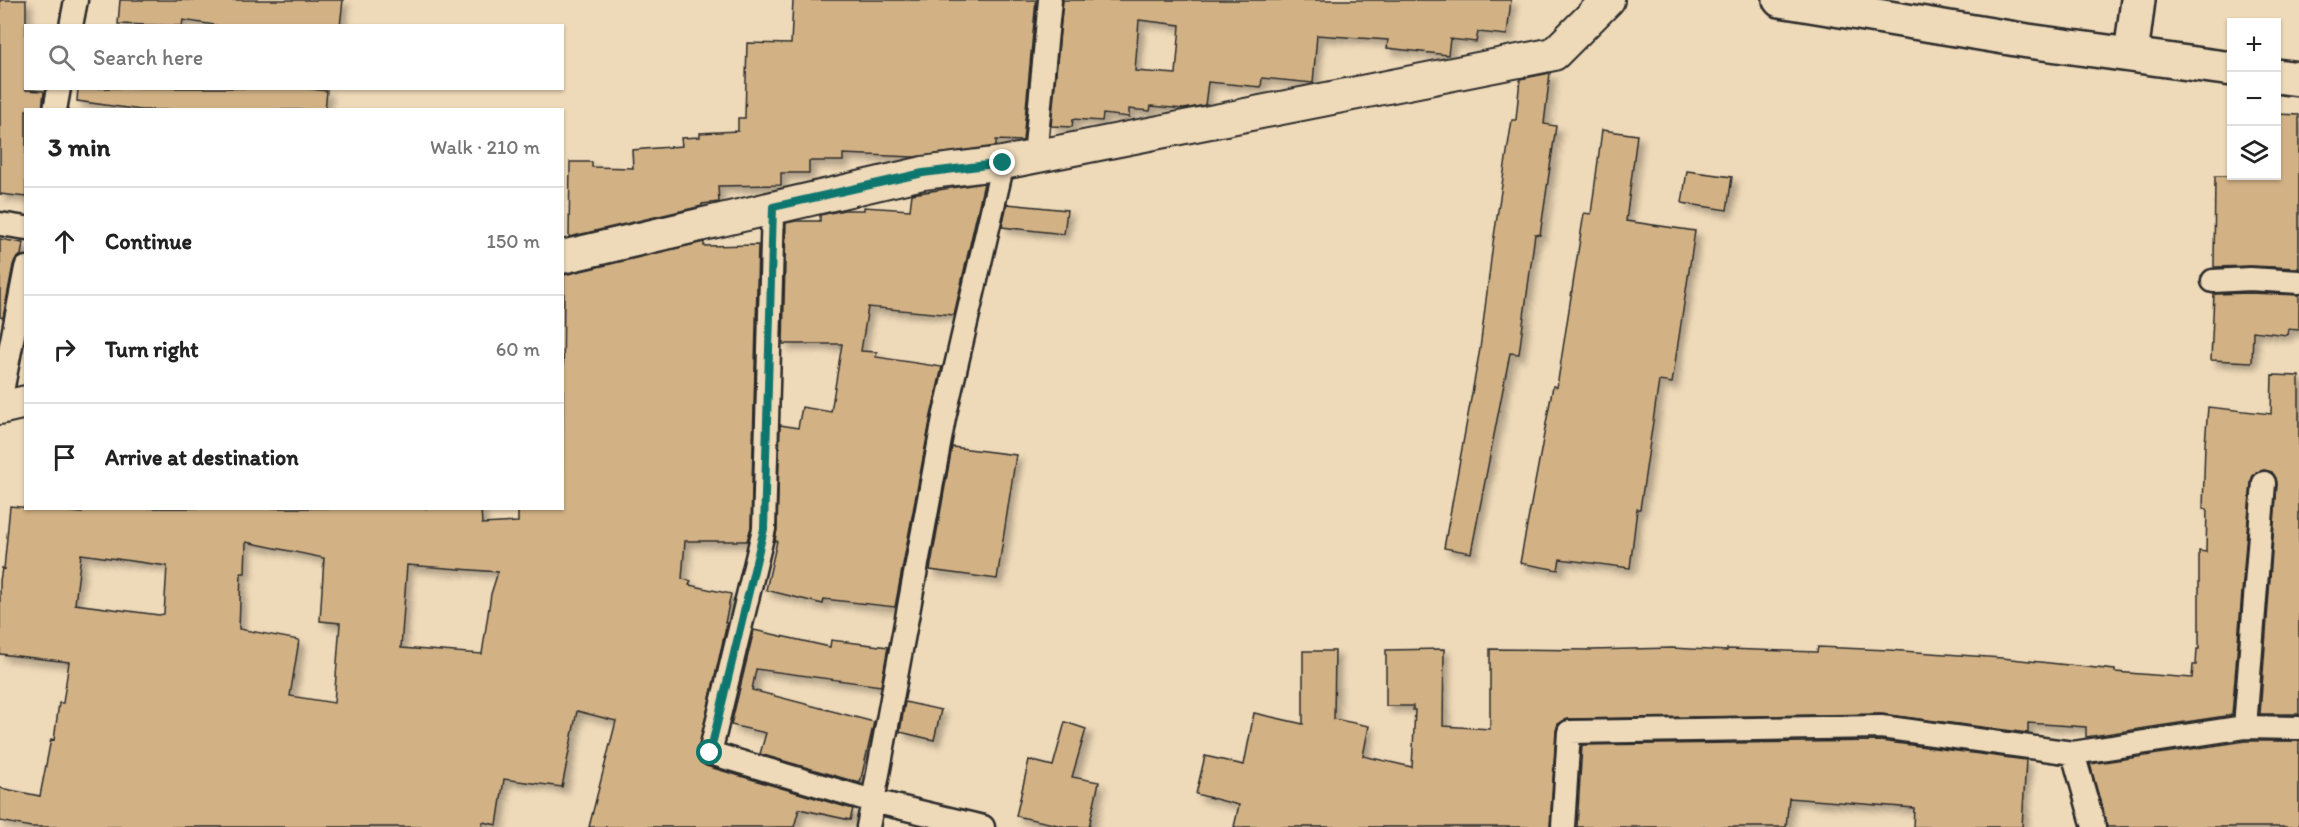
<!DOCTYPE html>
<html lang="en">
<head>
<meta charset="utf-8">
<style>
  :root { --surface:#fff; --page:#f2f2f2; --text:#222; --muted:#767676; --line:#e0e0e0 }
  body { margin:0; font-family:Itim,sans-serif; background:var(--page); color:var(--text) }
  .controls { position:absolute; right:18px; top:18px; display:grid; overflow:hidden; border-radius:0px; box-shadow:0 2px 4px #0004 }
  .controls button { width:54px; height:54px; display:grid; place-items:center; padding:0; border:0; border-bottom:2px solid var(--line); background:var(--surface); color:var(--text); font:30px sans-serif }
  .stop { position:absolute; width:18px; height:18px; margin:-14px; border:4px solid #0f766e; border-radius:50%; background:#fff }
  .stop.end { background:#0f766e; border-color:#fff; box-shadow:0 2px 6px #0008 }
  .list { margin:0; padding:0; list-style:none }
  h2 { display:flex; justify-content:space-between; align-items:center; height:78px; margin:0; padding:0 24px; font-size:26px }
  h2 small { font-size:20px; font-weight:400; color:var(--muted) }
  .list li { display:grid; grid-template-columns:39px 1fr auto; gap:18px; align-items:center; box-sizing:border-box; height:108px; padding:0 24px; border-top:2px solid var(--line) }
  .list b { display:block; font-size:22px; white-space:nowrap }
  .list em { font-size:20px; font-style:normal; color:var(--muted) }
  .icon { flex:none; width:33px; height:33px; fill:none; stroke:currentColor; stroke-width:2; stroke-linecap:round; stroke-linejoin:round }
  .map { position:relative; flex:none; width:2299px; height:827px; overflow:hidden }
  .search { position:absolute; background:var(--surface); box-shadow:0 2px 4px #0004; left:24px; top:24px; width:540px; height:66px; display:flex; align-items:center; gap:15px; box-sizing:border-box; padding:0 21px; border-radius:0px; color:var(--muted); font-size:22px }
  .panel { position:absolute; background:var(--surface); box-shadow:0 2px 4px #0004; left:24px; top:108px; width:540px; height:402px; border-radius:0px }
  .map>svg:first-child { display:block }
  .building { fill:#d2b285; stroke:#2b2b2b; stroke-width:1.5; fill-rule:evenodd; filter:url(#shadow) }
  .lines { fill:none; stroke-linecap:round; stroke-linejoin:round }
  .street-casing { stroke:#2b2b2b; stroke-width:27 }
  .secondary-casing { stroke:#2b2b2b; stroke-width:36 }
  .primary-casing { stroke:#2b2b2b; stroke-width:38 }
  .street { stroke:#eed9b8; stroke-width:22 }
  .secondary { stroke:#eed9b8; stroke-width:32 }
  .primary { stroke:#eed9b8; stroke-width:33 }
  .route { stroke:#0f766e; stroke-width:8 }
</style>
</head>
<body>
<div class="map">
<svg width="2299" height="827" viewBox="0 0 2299 827">
  <defs>
    <filter id="shadow"><feDropShadow dx="5.5" dy="5.5" stdDeviation="3" flood-color="#0004"/></filter>
  </defs>
  <rect width="100%" height="100%" fill="#eed9b8"/>
  <filter id="ink" filterUnits="userSpaceOnUse"><feTurbulence type="fractalNoise" baseFrequency=".0167" numOctaves="2"/><feDisplacementMap in="SourceGraphic" scale="12" xChannelSelector="R" yChannelSelector="G"/><feConvolveMatrix kernelMatrix="1 2 1 2 8 2 1 2 1" color-interpolation-filters="sRGB"/></filter>
  <g filter="url(#ink)">
    <!-- building -->
    <path class="building" d="M0 0H26V90L44 91 42 110H26V197L0 194Z
      M120 0H343L340 26H221L183 20 182 26 118 24Z
      M793 0H1036L1023 141 996 140V146L914 157 843 154V161H809V173H781V185L718 186 719 202 702 204V206L569 237 570 162H592V167L633 168 632 150 682 146 681 138 700 137V133L738 131V118H745L747 43 791 44Z
      M1063 0H1511L1507 35 1478 32 1476 42 1450 39 1448 55 1387 48 1388 40 1317 35 1313 83 1262 78 1261 87 1208 82 1205 105 1184 109 1151 106 1150 111 1129 109V117L1103 114 1102 121 1073 119 1072 127 1051 126ZM1139 20 1180 25 1176 74 1135 71Z
      M1550 73 1544 124 1556 126 1540 235 1535 234 1519 354 1510 353 1471 553 1444 548 1480 349 1493 243 1512 120H1516L1520 79Z
      M78 88H304L327 91 325 110H141L77 101Z
      M2277 114 2299 115V268L2251 266 2214 267 2215 176H2277Z
      M1602 130 1637 135 1626 221 1695 231 1672 383 1659 381 1640 509H1637L1630 568 1560 559 1558 570 1520 563 1553 386 1557 387 1584 213 1591 214Z
      M1687 171 1732 177 1727 210 1682 203Z
      M984 183 954 315 868 307 861 351 877 352 876 357 942 367 931 416 895 607 824 599 823 604 766 590 777 541H775L777 529 780 425 798 428 802 407 831 412 842 344H783L786 223 796 221H820V215L844 210H864V207L910 210 912 194Z
      M1007 204 1067 210 1064 234 1002 227Z
      M0 239 23 243 21 255 15 260 13 265 3 318 0 317Z
      M704 242V246L758 245 751 527 747 541H685L682 579 691 581 689 585 731 594 725 623H727L697 756 700 762 706 766 853 809 850 820 799 809 794 827H589L616 721 577 711 562 787 504 779 497 825 483 822 482 827H31L0 821V788L40 796 51 739 54 740 59 703H63L69 662 0 654V581L2 568 4 569 10 506 82 513 83 508H481L482 524 518 522V508H562L564 275ZM246 542 324 558 320 621 340 623 334 703 290 696 299 640 239 629 241 573H245ZM81 554 167 566 164 614 159 615 75 604ZM407 565 498 572 491 594 482 654 401 648Z
      M2250 293 2299 295V330L2288 329 2287 335 2253 331 2252 362 2211 360 2214 294Z
      M2272 375 2299 376V714H2260L2277 484 2276 478 2272 472 2264 470 2253 475 2251 482 2232 715 2086 737V727L2028 723V733L1881 714 1568 719 1558 724 1556 731 1550 827H1234L1239 805 1196 794 1205 756 1244 765 1254 713 1303 724V651H1335L1334 719 1369 726 1363 756 1412 767 1415 710H1413V706H1386V650L1444 649 1443 726 1490 729V649L1592 650 1672 648 1727 651V649L1817 652 1818 647 1888 650 2002 658 2115 670V672L2192 678 2193 665H2196L2197 649H2199V551L2206 552 2207 509H2203L2205 444 2208 407 2271 414Z
      M952 447 1016 455 997 579 930 570Z
      M754 630 830 647 831 640 888 647 881 686 756 669 752 690 874 722 860 783 760 754 766 733 731 725Z
      M905 702 941 710 934 740 900 732Z
      M1065 722 1086 729 1072 777 1099 782 1089 827H1067L1016 816 1029 760 1053 766Z
      M1880 741 2026 760 2022 827H1913L1914 808 1789 798 1786 827H1577L1582 745Z
      M2246 741H2299V827H2107L2090 764Z"/>
    <g class="lines">
      <!-- street casing -->
      <g class="street-casing">
        <path id="street" d="M71 26 76 0
          M55 110 59 88
          M1035 156 1050 0
          M773 207 764 529 710 753 873 801 944 418 1003 163
          M0 224 26 228
          M2213 281 2250 279 2299 282
          M0 402 26 268
          M2245 727 2264 483
          M868 827 873 801 983 827
          M1563 827 1569 732 1881 727 2073 753
          M2094 827 2073 753 2245 727 2299 728"/>
      </g>
      <!-- secondary casing -->
      <g class="secondary-casing">
        <path id="secondary" d="M562 257 923 173 1003 163 1554 54 1608 0
          M0 408 26 402"/>
      </g>
      <!-- primary casing -->
      <g class="primary-casing">
        <path id="primary" d="M1780 0 2028 41 2232 69
          M2131 55 2138 0
          M2276 76 2299 79"/>
      </g>
      <!-- street -->
      <use href="#street" class="street"/>
      <!-- secondary -->
      <use href="#secondary" class="secondary"/>
      <!-- primary -->
      <use href="#primary" class="primary"/>
    </g>
  </g>
  <g class="lines" filter="url(#ink)">
    <!-- route -->
    <path class="route" d="M710 753 764 529 773 207 923 173 1003 163"/>
  </g>
</svg>
<div class="controls">
<button>+</button>
<button>−</button>
<button><svg class="icon" aria-label="layers" viewBox="0 0 24 24"><path d="M12 4l9 5-9 5-9-5zM3 14l9 5 9-5"/></svg></button>
</div>
<div class="stop" style="left:710px;top:753px"></div>
<div class="stop end" style="left:1003px;top:163px"></div>
<div class="search"><svg class="icon" aria-label="search" viewBox="0 0 24 24"><circle cx="10" cy="10" r="6"/><path d="M15 15l6 6"/></svg>Search here</div>
<section class="panel">
<h2>3 min<small>Walk · 210 m</small></h2>
<ul class="list">
<li><svg class="icon" aria-label="ahead" viewBox="0 0 24 24"><path d="M12 20V5M6 11l6-6 6 6"/></svg><div><b>Continue</b></div><em>150 m</em></li>
<li><svg class="icon" aria-label="right" viewBox="0 0 24 24"><path d="M7 20v-9h11M14 6l5 5-5 5"/></svg><div><b>Turn right</b></div><em>60 m</em></li>
<li><svg class="icon" aria-label="arrive" viewBox="0 0 24 24"><path d="M6 21V4h12l-3 4 3 4H6"/></svg><div><b>Arrive at destination</b></div></li>
</ul>
</section>
</div>
</body>
</html>
